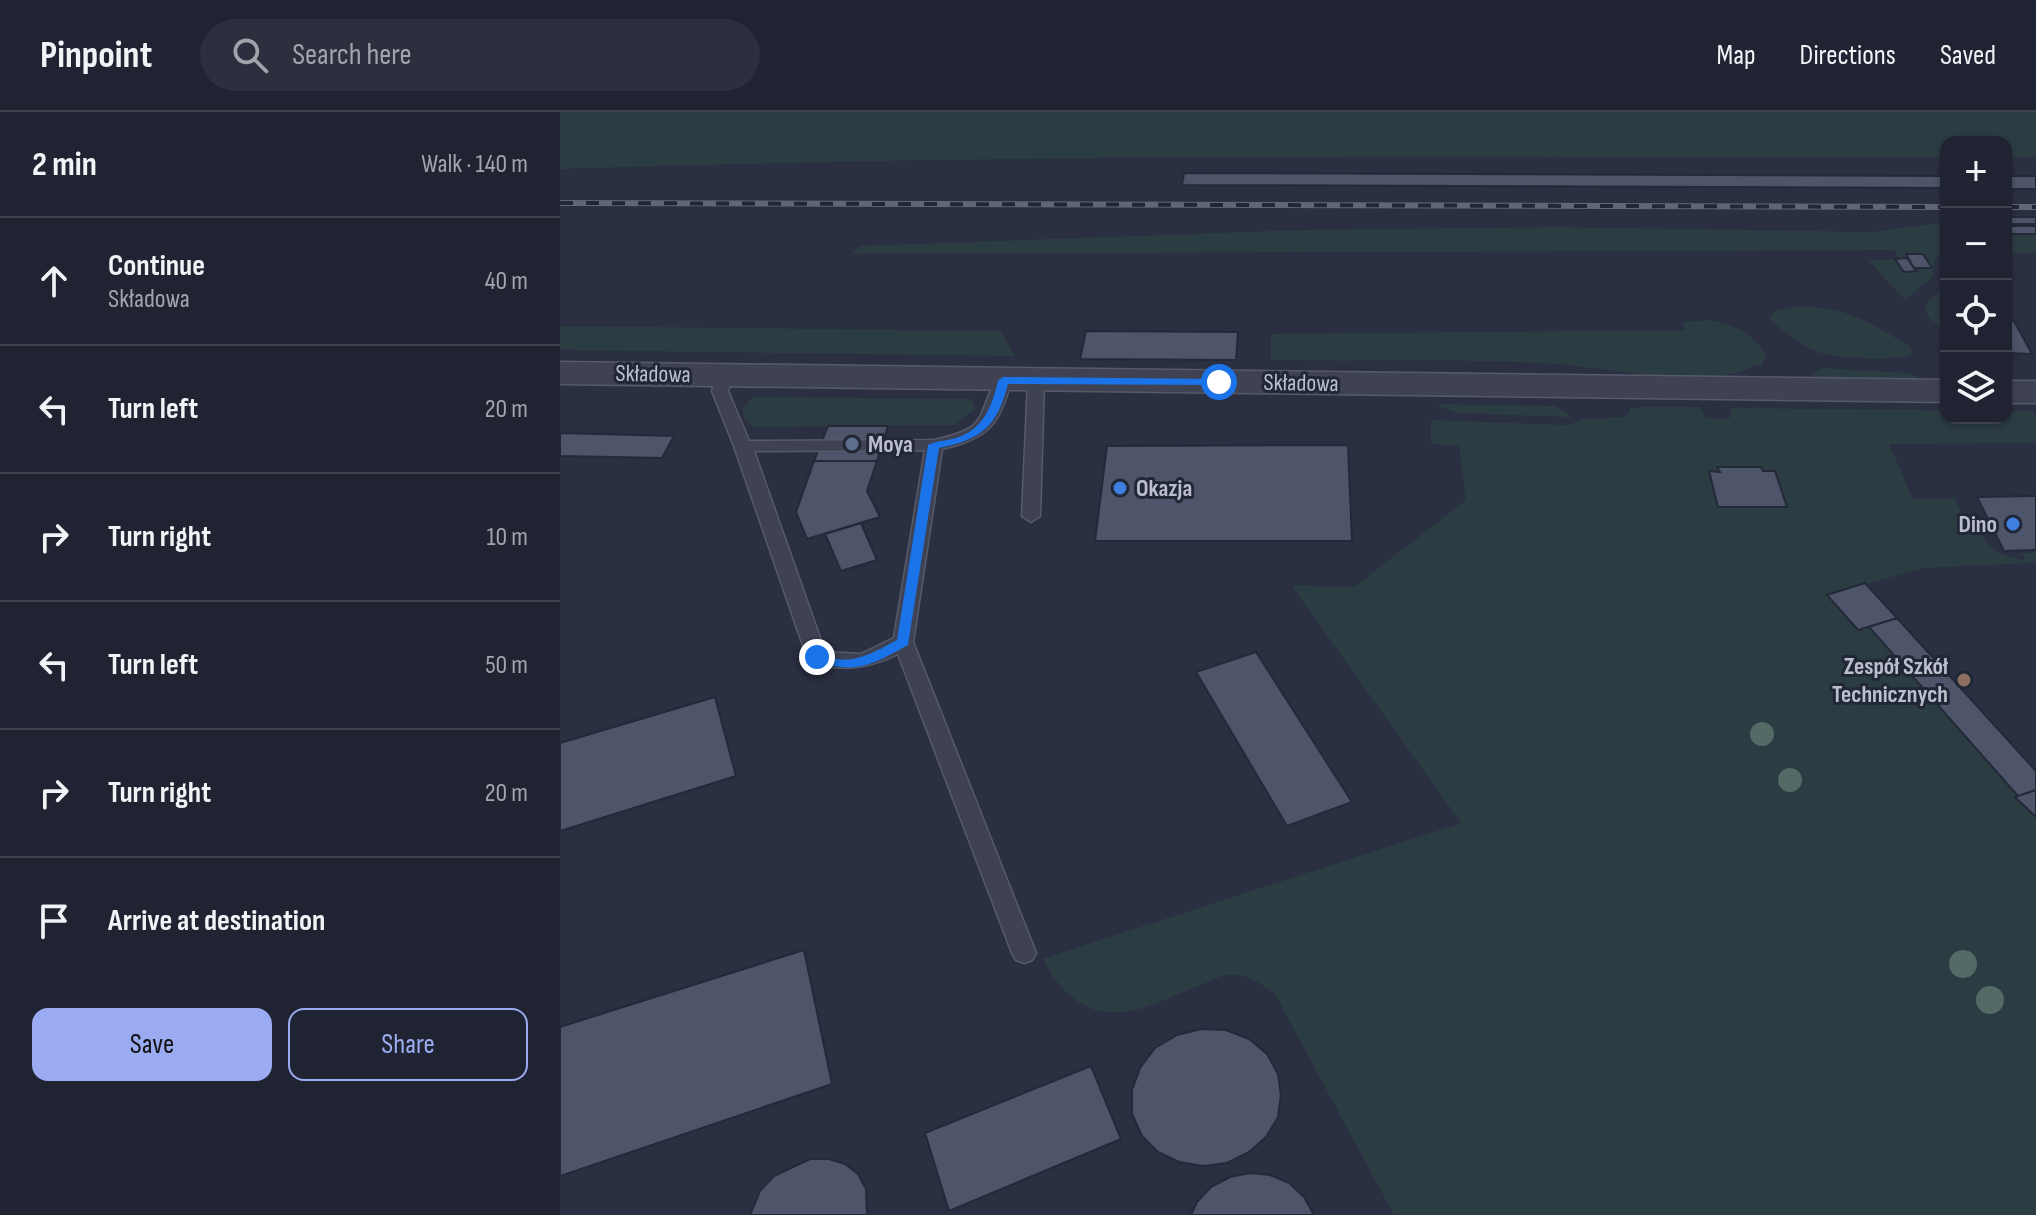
<!DOCTYPE html>
<html lang="en">
<head>
<meta charset="utf-8">
<style>
  :root { --surface:#202332; --page:#2d2f3e; --text:#f1f3f6; --muted:#a2a4ac; --line:#3d404d; --accent:#9babf1 }
  body { margin:0; font-family:"Sofia Sans Condensed",sans-serif; background:var(--page); color:var(--text) }
  .controls { position:absolute; right:24px; top:24px; display:grid; overflow:hidden; border-radius:16px; box-shadow:0 2px 6px #0004 }
  .controls button { width:72px; height:72px; display:grid; place-items:center; padding:0; border:0; border-bottom:2px solid var(--line); background:var(--surface); color:var(--text); font:40px sans-serif }
  .stop { position:absolute; width:24px; height:24px; margin:-18px; border:6px solid #1a73e8; border-radius:50%; background:#fff }
  .stop.end { background:#1a73e8; border-color:#fff; box-shadow:0 2px 8px #0008 }
  .list { margin:0; padding:0; list-style:none }
  h2 { display:flex; justify-content:space-between; align-items:center; height:104px; margin:0; padding:0 32px; font-size:34px }
  h2 small { font-size:26px; font-weight:400; color:var(--muted) }
  .list li { display:grid; grid-template-columns:52px 1fr auto; gap:24px; align-items:center; box-sizing:border-box; height:128px; padding:0 32px; border-top:2px solid var(--line) }
  .list b { display:block; font-size:30px; white-space:nowrap }
  .list p { margin:0; font-size:26px; white-space:nowrap; color:var(--muted) }
  .list em { font-size:26px; font-style:normal; color:var(--muted) }
  .actions { display:flex; gap:16px; padding:24px 32px }
  .actions a { flex:1; padding:18px 0; border:2px solid var(--accent); border-radius:16px; text-align:center; font-size:28px; color:var(--accent) }
  .actions .main { background:var(--accent); color:#111 }
  .icon { flex:none; width:44px; height:44px; fill:none; stroke:currentColor; stroke-width:2; stroke-linecap:round; stroke-linejoin:round }
  .map { position:relative; flex:none; width:1476px; height:1103px; overflow:hidden }
  header { display:flex; align-items:center; gap:48px; box-sizing:border-box; height:112px; padding:0 40px; background:var(--surface); border-bottom:2px solid var(--line) }
  header strong { font-size:38px }
  nav { display:flex; gap:44px; margin-inline-start:auto; font-size:28px }
  .search { width:560px; height:72px; background:var(--page); display:flex; align-items:center; gap:20px; box-sizing:border-box; padding:0 28px; border-radius:44px; color:var(--muted); font-size:30px }
  main { display:flex }
  aside { flex:1; background:var(--surface) }
  .map>svg:first-child { display:block }
  .green { fill:#2c3c43 }
  .building { fill:#4e5469; stroke:#242939; stroke-width:2 }
  .lines { fill:none; stroke-linecap:round; stroke-linejoin:round }
  .service-casing { stroke:#565a69; stroke-width:3 }
  .tertiary-casing { stroke:#565a69; stroke-width:3 }
  .service { fill:#3e4252; fill-rule:evenodd }
  .tertiary { fill:#3e4252; fill-rule:evenodd }
  .rail-casing { stroke:#606678; stroke-width:6 }
  .rail { stroke:#222737; stroke-width:4; stroke-dasharray:13; stroke-linecap:butt }
  .tree { fill:#536a66 }
  .route { fill:#1a73e8 }
  .service-dot { fill:#5c6f8a; stroke:#222737; stroke-width:3 }
  .shop-dot { fill:#3f7fe0; stroke:#222737; stroke-width:3 }
  .education-dot { fill:#8d6e63; stroke:#222737; stroke-width:3 }
  .labels { text-anchor:middle; dominant-baseline:central; stroke-width:6; stroke-linejoin:round; paint-order:stroke }
  .street-label { font-size:24px; fill:#bbbecc; stroke:#222737 }
  .poi-label { font-size:24px; font-weight:bold; fill:#bbbecc; stroke:#222737; text-anchor:start }
</style>
</head>
<body>
<header>
<strong>Pinpoint</strong>
<div class="search"><svg class="icon" aria-label="search" viewBox="0 0 24 24"><circle cx="10" cy="10" r="6"/><path d="M15 15l6 6"/></svg>Search here</div>
<nav><a>Map</a><a>Directions</a><a>Saved</a></nav>
</header>
<main>
<aside>
<h2>2 min<small>Walk · 140 m</small></h2>
<ul class="list">
<li><svg class="icon" aria-label="ahead" viewBox="0 0 24 24"><path d="M12 20V5M6 11l6-6 6 6"/></svg><div><b>Continue</b><p>Składowa</p></div><em>40 m</em></li>
<li><svg class="icon" aria-label="left" viewBox="0 0 24 24"><path d="M17 20v-9H6M10 6l-5 5 5 5"/></svg><div><b>Turn left</b></div><em>20 m</em></li>
<li><svg class="icon" aria-label="right" viewBox="0 0 24 24"><path d="M7 20v-9h11M14 6l5 5-5 5"/></svg><div><b>Turn right</b></div><em>10 m</em></li>
<li><svg class="icon" aria-label="left" viewBox="0 0 24 24"><path d="M17 20v-9H6M10 6l-5 5 5 5"/></svg><div><b>Turn left</b></div><em>50 m</em></li>
<li><svg class="icon" aria-label="right" viewBox="0 0 24 24"><path d="M7 20v-9h11M14 6l5 5-5 5"/></svg><div><b>Turn right</b></div><em>20 m</em></li>
<li><svg class="icon" aria-label="arrive" viewBox="0 0 24 24"><path d="M6 21V4h12l-3 4 3 4H6"/></svg><div><b>Arrive at destination</b></div></li>
</ul>
<div class="actions"><a class="main">Save</a><a>Share</a></div>
</aside>
<div class="map">
<svg width="1476" height="1103" viewBox="0 0 1476 1103">
  <rect width="100%" height="100%" fill="#2a2f42"/>
  <!-- green -->
  <path class="green" d="M0 0H1476V46H1446V30H1386V46C924 44 462 42 0 57Z
    M1386 110V143L1378 144 1374 150 1373 165 1345 188 1308 148 1339 147 1335 138 292 142 300 134 741 118 998 115 1311 120Z
    M1446 119 1449 123H1476V142H1446Z
    M1386 174V221L1369 206 1365 198 1368 189Z
    M1231 195C1282 192 1307 208 1349 234L1353 241C1338 251 1276 246 1257 240 1239 233 1224 219 1209 207L1214 199Z
    M1151 208C1177 214 1191 220 1206 242L1201 255 1196 253C1151 279 1049 256 997 252 903 246 806 250 711 248V222L1125 218 1123 210Z
    M0 214 441 219 455 244 0 238Z
    M1262 256 1348 261 1359 266 1357 268 1256 266 1252 262Z
    M193 285 411 287 415 297 395 313 194 315 185 307 182 297Z
    M873 292 994 294 1005 299 1009 305 897 301Z
    M1085 295H1140L1146 306H1170L1172 296 1386 298V306H1446V299H1473L1476 304V331L1329 332 1353 387 1395 386 1403 404 1411 403C1428 434 1429 442 1465 448L1462 441H1476V451L1364 456 1267 483 1298 518 1309 515 1458 684 1456 686 1476 705V1103H834L716 884C703 872 686 861 667 863 658 864 647 871 638 874 593 892 545 922 503 877 495 869 489 856 482 847L901 711 731 473 794 475 906 388 899 334 871 332V308L1008 313 1023 307 1066 305 1071 296Z"/>
  <!-- building -->
  <path class="building" d="M624 61 1386 64V76L622 73Z
    M1446 64H1476V77H1446Z
    M1446 105H1476V112H1446Z
    M1446 114H1476V122H1450Z
    M1346 142H1363L1372 156H1354Z
    M1347 146 1354 156 1357 159 1344 160 1335 147Z
    M1446 209H1454L1472 242 1449 241 1446 235Z
    M526 219 678 220 676 248 520 247Z
    M268 314H328L317 349H254Z
    M0 321 114 324 102 346 0 344Z
    M788 333 792 429H535L547 334Z
    M254 349H317L307 379 320 405 247 427 236 400Z
    M1157 355H1201L1203 359H1215L1227 395H1158L1149 359 1160 360Z
    M1476 384V438L1444 439 1417 385Z
    M301 411 317 448 281 459 265 422Z
    M1305 471 1337 506 1298 518 1267 483Z
    M1337 506 1476 659V678L1458 684 1309 515Z
    M696 540 792 690 727 714 636 560Z
    M155 585 176 664 0 719V631Z
    M1476 678V705L1455 685Z
    M244 838 272 972 0 1064V915Z
    M641 917 666 918 689 927 707 942 718 962 721 983 718 1005 706 1025 689 1040 667 1051 643 1054 619 1050 598 1040 582 1024 572 1002V978L580 956 595 936 617 923Z
    M531 954 561 1027 389 1099 365 1021Z
    M250 1047H269L285 1052 298 1062 306 1077 307 1103H190L200 1079 214 1064Z
    M690 1061 710 1063 729 1071 744 1085 754 1103H631L637 1090 651 1075 670 1065Z"/>
  <g class="lines">
    <!-- service casing -->
    <g class="service-casing">
      <path id="service" d="M166 258 174 263 168 279 189 329 374 328C430 316 415 307 437 266L443 264 451 269C440 313 427 327 382 337L353 530 476 841 472 848 464 851 456 848 452 841 338 542C307 557 283 560 250 550L247 545 174 334 152 279 158 263ZM365 338 334 526 301 542 265 540 194 339Z
        M476 264 484 269 480 404 471 410 462 404 468 269Z"/>
    </g>
    <!-- tertiary casing -->
    <g class="tertiary-casing">
      <path id="tertiary" d="M0 250 1386 268V290L0 272Z
        M1446 269H1476V291H1446Z"/>
    </g>
    <!-- service -->
    <use href="#service" class="service"/>
    <!-- tertiary -->
    <use href="#tertiary" class="tertiary"/>
    <!-- rail casing -->
    <g class="rail-casing">
      <path id="rail" d="M0 91 1386 95
        M1446 95H1476"/>
    </g>
    <!-- rail -->
    <use href="#rail" class="rail"/>
  </g>
  <!-- trees -->
  <g class="tree">
    <circle cx="1202" cy="622" r="12"/>
    <circle cx="1230" cy="668" r="12"/>
    <circle cx="1403" cy="852" r="14"/>
    <circle cx="1430" cy="888" r="14"/>
  </g>
  <!-- route -->
  <path class="route" d="M443 265 659 267 665 270 659 273 448 272C437 315 422 327 379 336L348 533C310 554 295 563 253 548V542C262 540 268 545 277 547 298 551 320 537 337 528L368 333C377 328 389 329 399 325 425 315 432 293 438 269Z"/>
  <!-- markers -->
  <circle class="service-dot" cx="292" cy="332" r="8"/>
  <g class="shop-dot">
    <circle cx="560" cy="376" r="8"/>
    <circle cx="1453" cy="412" r="8"/>
  </g>
  <circle class="education-dot" cx="1404" cy="568" r="8"/>
  <g class="labels">
    <!-- street labels -->
    <g class="street-label">
      <text transform="translate(93 262) rotate(1)">Składowa</text>
      <text transform="translate(741 271) rotate(1)">Składowa</text>
    </g>
    <!-- poi labels -->
    <g class="poi-label">
      <text x="308" y="332">Moya</text>
      <text x="576" y="376">Okazja</text>
      <text x="1437" y="412" text-anchor="end">Dino</text>
      <text x="1388" y="554" text-anchor="end">Zespół Szkół<tspan x="1388" dy="28">Technicznych</tspan></text>
    </g>
  </g>
</svg>
<div class="controls">
<button>+</button>
<button>−</button>
<button><svg class="icon" aria-label="locate" viewBox="0 0 24 24"><circle cx="12" cy="12" r="6"/><path d="M12 2v4M12 18v4M2 12h4M18 12h4"/></svg></button>
<button><svg class="icon" aria-label="layers" viewBox="0 0 24 24"><path d="M12 4l9 5-9 5-9-5zM3 14l9 5 9-5"/></svg></button>
</div>
<div class="stop" style="left:659px;top:270px"></div>
<div class="stop end" style="left:257px;top:545px"></div>
</div>
</main>
</body>
</html>
